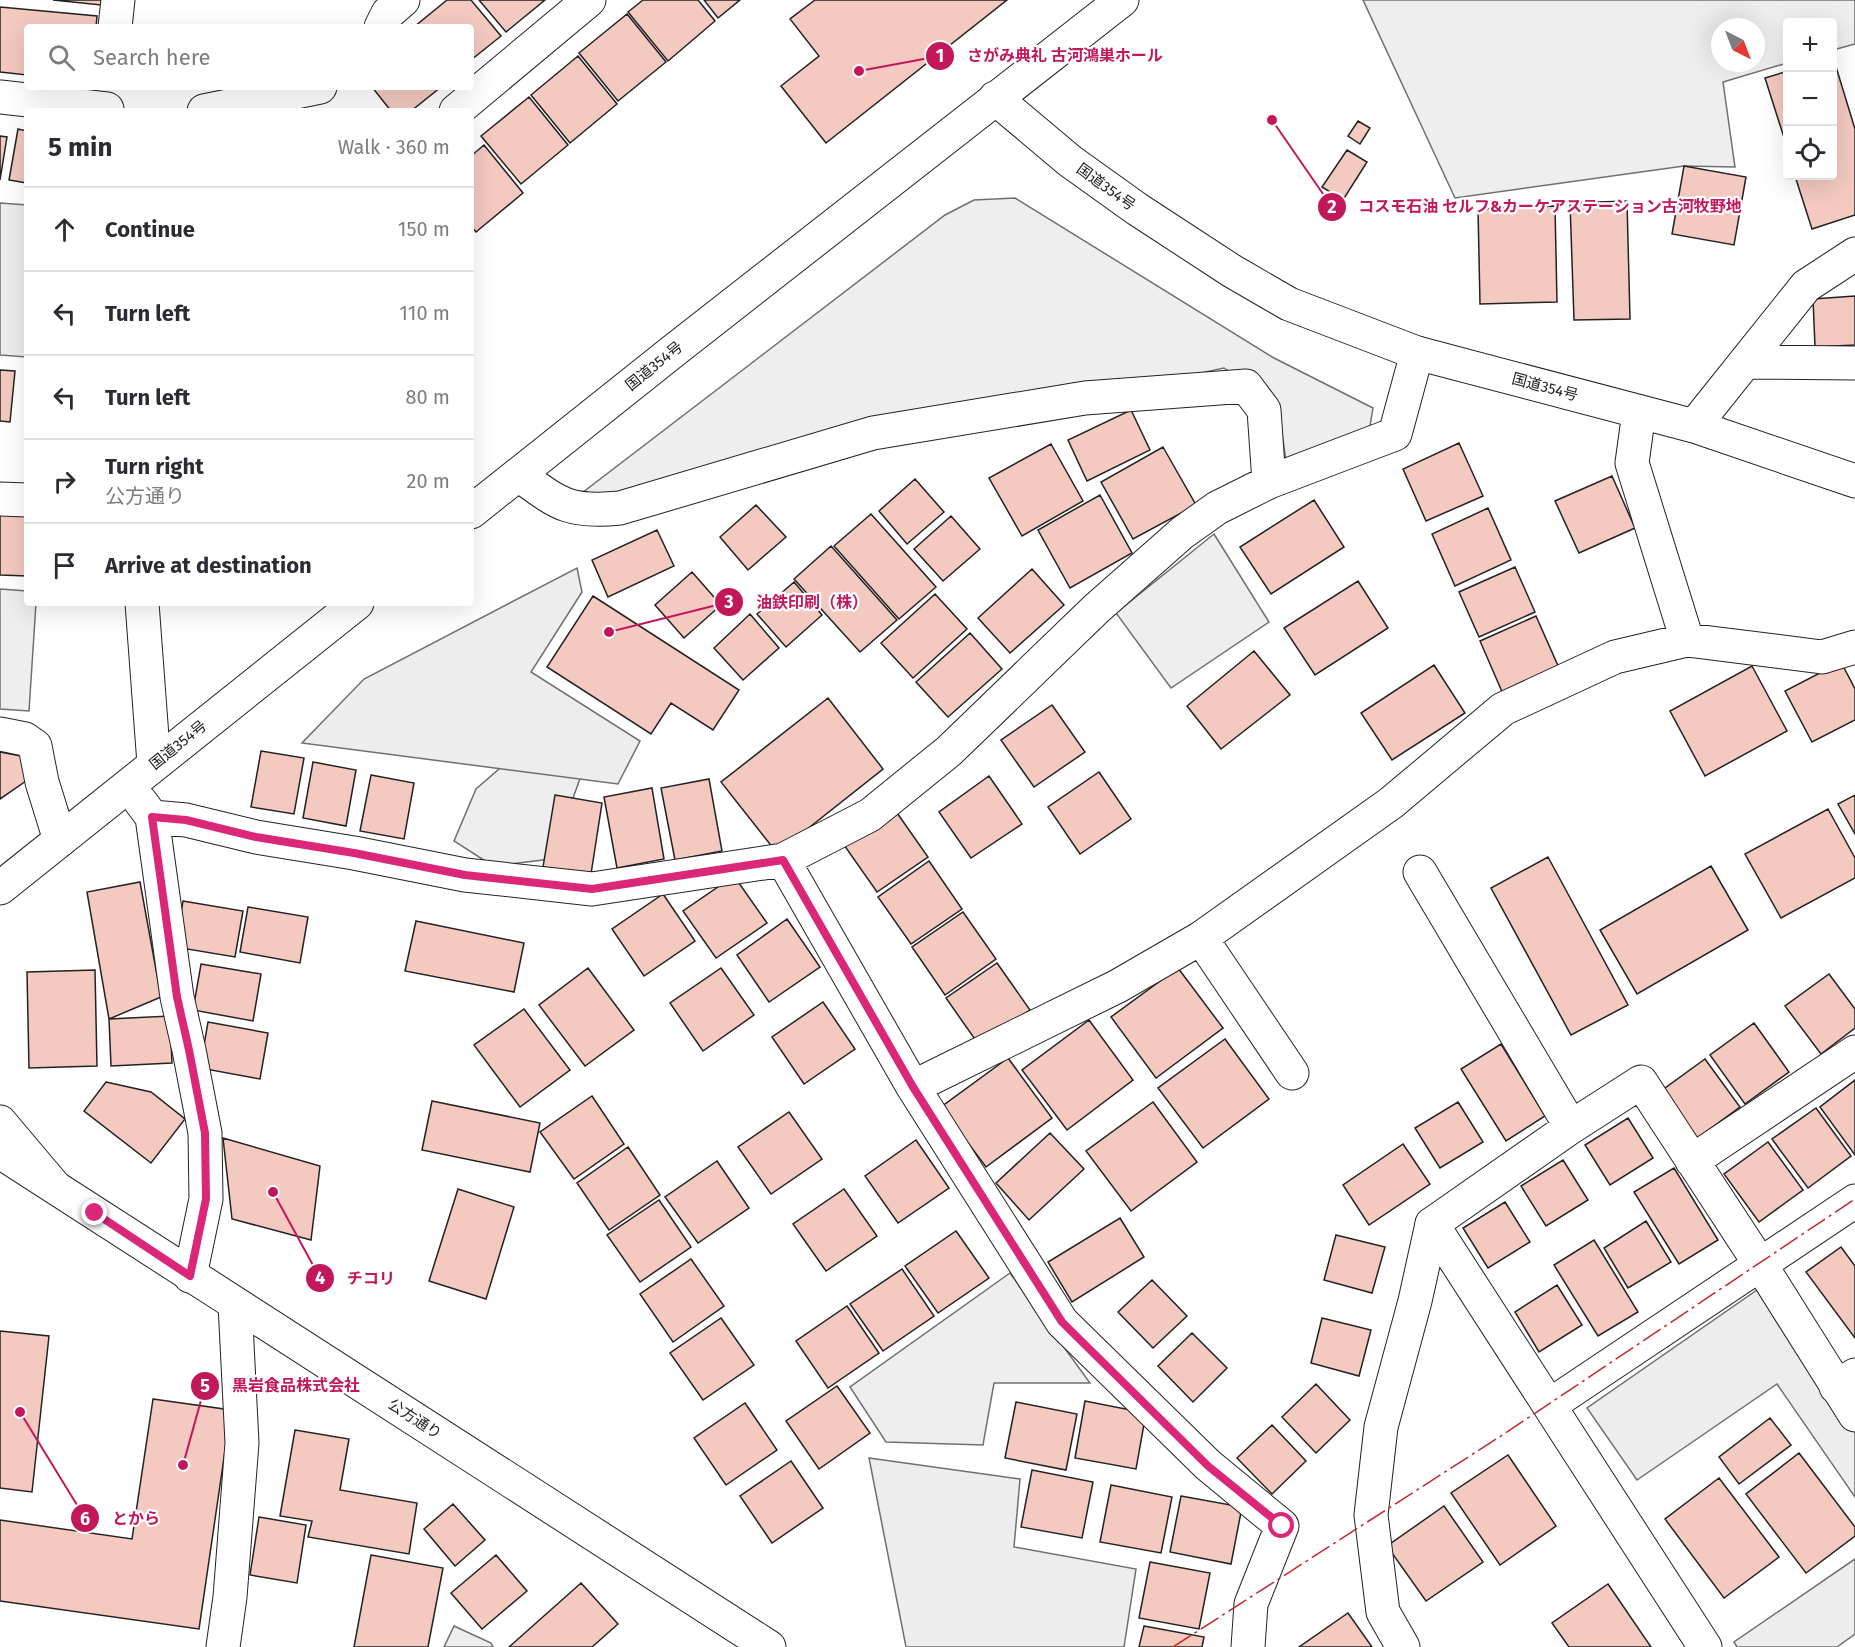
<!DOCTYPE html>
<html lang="en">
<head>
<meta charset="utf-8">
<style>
  :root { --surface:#fff; --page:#f7f7f7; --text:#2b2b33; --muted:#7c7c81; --line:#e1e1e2 }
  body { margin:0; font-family:"Fira Sans","Noto Sans JP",sans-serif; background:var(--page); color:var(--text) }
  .controls { position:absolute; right:18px; top:18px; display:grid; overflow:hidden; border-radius:6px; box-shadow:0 6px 24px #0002 }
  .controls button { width:54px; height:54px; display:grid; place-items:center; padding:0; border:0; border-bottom:2px solid var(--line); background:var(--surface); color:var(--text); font:30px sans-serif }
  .compass { position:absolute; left:1711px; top:18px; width:54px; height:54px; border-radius:50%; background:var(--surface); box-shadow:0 6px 24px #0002; rotate:138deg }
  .stop { position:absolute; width:18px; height:18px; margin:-14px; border:4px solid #db2777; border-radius:50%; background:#fff }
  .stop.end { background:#db2777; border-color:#fff; box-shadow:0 2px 6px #0008 }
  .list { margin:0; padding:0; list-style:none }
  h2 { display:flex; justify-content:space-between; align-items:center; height:78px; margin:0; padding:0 24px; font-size:26px }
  h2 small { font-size:20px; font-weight:400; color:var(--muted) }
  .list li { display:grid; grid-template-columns:39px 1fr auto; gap:18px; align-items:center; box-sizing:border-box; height:84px; padding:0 24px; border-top:2px solid var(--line) }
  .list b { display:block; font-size:22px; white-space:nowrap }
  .list p { margin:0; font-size:20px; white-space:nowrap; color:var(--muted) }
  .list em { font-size:20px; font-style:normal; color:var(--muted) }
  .icon { flex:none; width:33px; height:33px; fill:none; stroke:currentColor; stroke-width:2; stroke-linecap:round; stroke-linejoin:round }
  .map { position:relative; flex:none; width:1855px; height:1647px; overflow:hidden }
  .search { position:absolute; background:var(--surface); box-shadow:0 6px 24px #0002; left:24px; top:24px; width:450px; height:66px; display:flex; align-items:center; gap:15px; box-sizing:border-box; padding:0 21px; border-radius:6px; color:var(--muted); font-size:22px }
  .panel { position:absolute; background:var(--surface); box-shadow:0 6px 24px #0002; left:24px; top:108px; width:450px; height:498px; border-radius:6px }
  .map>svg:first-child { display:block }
  .green { fill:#eee; stroke:#6f6f6f; stroke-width:1.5; fill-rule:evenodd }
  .parking { fill:#ededed; stroke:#6f6f6f; stroke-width:1.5 }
  .building { fill:#f3c9c0; stroke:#222; stroke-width:1.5 }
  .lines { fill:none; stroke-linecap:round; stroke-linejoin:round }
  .street-casing { stroke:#222; stroke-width:35 }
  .secondary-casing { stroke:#222; stroke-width:35 }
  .highway-casing { stroke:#222; stroke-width:35 }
  .street { stroke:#fff; stroke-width:33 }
  .secondary { stroke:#fff; stroke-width:33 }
  .highway { stroke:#fff; stroke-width:33 }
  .power { stroke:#c62828; stroke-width:1.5; stroke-dasharray:21 4.5 3 4.5; stroke-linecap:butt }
  .route { stroke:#db2777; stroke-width:8 }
  .labels { text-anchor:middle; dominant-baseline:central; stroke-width:4.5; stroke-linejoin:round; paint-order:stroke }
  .street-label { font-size:15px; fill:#222; stroke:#fff }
  .leader { fill:none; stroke:#c2185b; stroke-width:2 }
  .callout-dot { fill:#c2185b; stroke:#fff; stroke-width:2 }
  .mark-label { font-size:18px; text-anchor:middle; font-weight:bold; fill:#fff }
  .callout-label { font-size:16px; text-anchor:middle; font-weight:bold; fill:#c2185b; stroke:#fff; stroke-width:4.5; stroke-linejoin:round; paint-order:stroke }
</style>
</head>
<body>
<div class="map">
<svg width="1855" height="1647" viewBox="0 0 1855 1647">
  <rect width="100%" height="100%" fill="#fff"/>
  <!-- green -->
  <path class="green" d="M1363 0H1855V44L1833 50 1832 22H1788L1787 63 1723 82 1735 167 1684 166 1455 198ZM1720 27H1756V63H1720Z
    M1015 198 1274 358 1373 408 1370 426 1286 461 1278 406 1224 368 615 496H578L945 215 974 200Z
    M1214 534 1269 622 1171 688 1116 613Z
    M0 589 27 591V603H36L29 711 0 709Z
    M529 743 582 773 551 859 493 866 454 841 476 789Z
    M1010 1273 1090 1383H994L983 1445 886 1442 850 1387Z
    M454 1626 491 1643 493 1647H444Z"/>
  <!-- parking -->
  <path class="parking" d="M0 203 27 205V357L0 355Z
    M577 568 582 592 531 672 640 741 618 784 302 743 364 679Z
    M1757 1290 1855 1431V1497L1777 1384 1637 1480 1587 1408Z
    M869 1458 1020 1479 1014 1547 1136 1569 1124 1647H906Z
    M1855 1559V1634L1837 1647H1737L1734 1642Z"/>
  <!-- building -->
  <path class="building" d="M53 0H102L101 5Z
    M447 0H471L501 36 471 60V27H414Z
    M479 0H545L506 32Z
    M643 0H698L715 21 668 61 628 12Z
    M704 0H740L718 18Z
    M815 0H1007L826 143 781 86 819 56 790 19Z
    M0 7 97 16 96 27H27V75L0 72Z
    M627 14 666 62 618 101 579 53Z
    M578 56 617 104 570 143 531 95Z
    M1833 57 1855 129V215L1812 229 1795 176H1832Z
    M1788 71V150L1765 78Z
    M372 87H441L411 111H391Z
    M529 97 568 145 521 184 481 136Z
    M1358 121 1370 128 1360 144 1348 136Z
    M18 129 27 131V183L9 180Z
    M0 136 7 137 0 180Z
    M484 145 523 193 476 232 471 226V156Z
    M1347 150 1367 162 1343 200 1322 187Z
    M1684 166 1746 177 1734 245 1672 234Z
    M1627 201 1630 319 1574 320 1570 203Z
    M1555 206 1557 302 1480 304 1478 209Z
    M1855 296V345L1815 347 1813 299Z
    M0 370 15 371 10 422 0 421Z
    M1131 410 1150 450 1087 481 1068 440Z
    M1459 443 1483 496 1426 521 1403 469Z
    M1051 444 1083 501 1022 536 989 478Z
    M1163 447 1196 505 1133 539 1101 482Z
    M1612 476 1635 528 1579 553 1555 501Z
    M915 479 944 512 907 544 879 511Z
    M1100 495 1132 553 1070 588 1038 530Z
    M1314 500 1344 547 1271 594 1240 547Z
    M756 505 786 537 748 570 720 537Z
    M1488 508 1511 560 1455 586 1432 534Z
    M0 514 27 515V576L0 575Z
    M871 514 936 587 899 619 834 546Z
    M951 516 980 549 943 581 914 549Z
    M657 530 674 566 608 597 592 560Z
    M831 546 897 620 860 652 794 579Z
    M1515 567 1535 612 1479 637 1459 592Z
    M1032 569 1064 605 1010 653 978 618Z
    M692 572 721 605 684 638 655 605Z
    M1358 581 1388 628 1315 675 1284 628Z
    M794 582 822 615 786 647 757 614Z
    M935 594 967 629 913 678 881 643Z
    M593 596 739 690 713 730 671 703 651 734 547 667Z
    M750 614 779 648 743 680 714 648Z
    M1536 616 1559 668 1503 694 1480 641Z
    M970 633 1002 669 948 717 916 682Z
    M1254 651 1290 695 1221 749 1187 706Z
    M1841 662 1855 689V720L1812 742 1785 691Z
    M1434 665 1465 713 1392 760 1361 713Z
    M1752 666 1787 731 1705 776 1670 711Z
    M828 698 883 769 777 853 721 782Z
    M1052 705 1085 752 1034 787 1001 740Z
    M261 751 304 758 294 814 251 807Z
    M0 752 21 756 26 781 0 799Z
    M313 762 356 770 346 826 303 818Z
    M1099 772 1131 819 1080 854 1048 807Z
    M371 775 414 783 404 839 360 831Z
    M989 776 1022 824 971 858 939 812Z
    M709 779 722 851 675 860 661 788Z
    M652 788 664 859 617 868 604 797Z
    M555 795 602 803 591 874 543 867Z
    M1855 795V834L1838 804Z
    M1828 809 1855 858V878L1781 918 1745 854Z
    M895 810 928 857 877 892 844 845Z
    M1548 857 1628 1005 1571 1035 1491 888Z
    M929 861 962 909 911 944 878 897Z
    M1711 866 1748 930 1637 994 1600 930Z
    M734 876 767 923 716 958 683 911Z
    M140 882 161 997 109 1019 87 892Z
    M663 894 695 941 644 976 612 929Z
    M183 901 243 911 235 957 175 947Z
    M248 907 308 917 300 963 240 952Z
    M963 912 996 959 945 995 912 947Z
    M787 919 820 967 769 1002 737 955Z
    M416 921 524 943 514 992 405 971Z
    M997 963 1030 1010 979 1045 946 998Z
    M201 964 261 974 253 1021 193 1010Z
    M588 968 634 1030 585 1066 539 1005Z
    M721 968 754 1015 703 1051 670 1003Z
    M1178 968 1223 1028 1156 1078 1111 1017Z
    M95 970 97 1066 29 1068 27 972Z
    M1829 974 1855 1009V1028L1821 1054 1785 1006Z
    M823 1002 855 1049 804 1084 772 1037Z
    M524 1009 570 1070 520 1107 474 1045Z
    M170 1016 172 1063 111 1066 109 1019Z
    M1089 1020 1133 1080 1067 1130 1022 1070Z
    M208 1022 268 1033 260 1079 200 1068Z
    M1754 1023 1789 1072 1745 1104 1710 1055Z
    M1225 1039 1269 1099 1203 1148 1158 1088Z
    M1501 1044 1545 1116 1506 1141 1461 1069Z
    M1008 1058 1052 1118 986 1167 941 1107Z
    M1705 1059 1740 1107 1696 1139 1661 1091Z
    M1855 1080V1155L1820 1107Z
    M106 1082 151 1092 185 1119 151 1163 84 1111Z
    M592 1096 624 1144 574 1179 540 1132Z
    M432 1101 540 1123 530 1172 422 1150Z
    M1153 1102 1197 1162 1131 1211 1086 1151Z
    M1458 1102 1483 1142 1440 1168 1415 1128Z
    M1816 1108 1851 1156 1808 1188 1772 1139Z
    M789 1112 822 1159 771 1194 738 1147Z
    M1628 1118 1653 1158 1610 1185 1585 1145Z
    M1050 1133 1084 1169 1029 1220 996 1183Z
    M223 1138 320 1166 311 1240 232 1219Z
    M916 1140 949 1188 898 1223 865 1176Z
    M1768 1142 1803 1190 1759 1222 1724 1174Z
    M1403 1144 1430 1184 1369 1225 1343 1185Z
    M628 1147 660 1195 609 1230 577 1183Z
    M1563 1160 1588 1200 1546 1226 1521 1186Z
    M717 1161 749 1208 698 1243 665 1197Z
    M1674 1168 1718 1240 1679 1264 1634 1192Z
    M458 1189 514 1207 486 1299 429 1281Z
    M844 1189 877 1236 826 1271 793 1224Z
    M659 1200 691 1247 640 1282 607 1235Z
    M1505 1202 1530 1242 1488 1268 1463 1228Z
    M1120 1218 1144 1257 1072 1302 1048 1262Z
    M1646 1221 1671 1262 1628 1288 1604 1248Z
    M956 1231 989 1278 938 1313 905 1266Z
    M1336 1235 1385 1247 1372 1293 1324 1280Z
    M1594 1240 1638 1312 1598 1336 1554 1265Z
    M1841 1247 1855 1266V1338L1806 1272Z
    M691 1259 724 1306 673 1342 640 1294Z
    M902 1269 934 1316 883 1351 850 1304Z
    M1152 1280 1187 1316 1153 1348 1118 1312Z
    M1557 1285 1582 1325 1539 1352 1515 1312Z
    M847 1306 879 1353 828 1388 796 1341Z
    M721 1318 754 1365 703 1400 670 1353Z
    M1322 1318 1371 1330 1359 1376 1311 1363Z
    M0 1331 49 1336 32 1492 0 1488Z
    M1192 1333 1227 1368 1193 1402 1158 1366Z
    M1316 1384 1350 1420 1316 1453 1282 1417Z
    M837 1386 870 1433 819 1469 786 1421Z
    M153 1399 231 1410 199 1629 0 1601V1520L132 1539Z
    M1085 1401 1146 1413 1136 1469 1075 1458Z
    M1016 1402 1077 1414 1066 1470 1005 1458Z
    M745 1403 777 1450 726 1485 694 1438Z
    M1770 1418 1791 1445 1739 1484 1719 1457Z
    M1272 1425 1306 1461 1272 1494 1237 1458Z
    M295 1430 349 1439 340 1490 417 1503 409 1554 308 1537 312 1521 280 1516Z
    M1799 1453 1855 1527V1536L1806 1573 1746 1494Z
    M1508 1455 1556 1526 1500 1565 1451 1493Z
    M791 1461 823 1508 772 1543 740 1496Z
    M1032 1470 1093 1482 1082 1538 1021 1527Z
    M1719 1478 1779 1557 1724 1598 1665 1519Z
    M1111 1485 1172 1497 1161 1553 1100 1542Z
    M1181 1496 1242 1507 1231 1564 1170 1552Z
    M453 1504 485 1540 455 1566 424 1529Z
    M1444 1506 1483 1562 1426 1601 1387 1546Z
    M259 1517 306 1525 297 1583 250 1575Z
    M371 1555 443 1568 428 1647H354Z
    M496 1555 527 1591 482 1629 451 1593Z
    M1150 1562 1210 1573 1199 1629 1139 1618Z
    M581 1583 618 1624 592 1647H509Z
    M1608 1584 1651 1647H1569L1552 1623Z
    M1348 1613 1372 1647H1299Z
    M1144 1626 1204 1637 1202 1647H1139Z"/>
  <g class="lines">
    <!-- street casing -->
    <g class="street-casing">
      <path id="street" d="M115 27 118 0
        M381 27 388 13 403 0
        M0 97 107 109
        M204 111 320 87
        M456 111 589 0
        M1745 362 1855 363
        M1639 412 1632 463 1687 640 1822 657 1855 647
        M1694 426 1806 286 1855 254
        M519 475C559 504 568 513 620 508L873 433 1085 398 1246 386 1264 410 1269 482
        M0 499 27 500
        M142 603 154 764
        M0 734 25 739 35 746 42 782 60 840
        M140 801 152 817 177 997 189 1050 205 1133 206 1199 190 1276
        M152 817 186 820 256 837 354 853 465 875 592 889 783 860 870 815 949 751 1096 609 1182 533 1217 508 1269 482 1395 434 1417 353
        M783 860 913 1087 1062 1322 1208 1465 1282 1526 1251 1604 1248 1647
        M1420 872 1571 1127
        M1201 938 1391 803 1503 709 1615 657 1687 640
        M913 1087 1118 986 1201 938 1292 1073
        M1692 1161 1855 1052
        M1432 1224 1571 1127 1641 1082 1760 1264
        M1836 1387 1855 1375
        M223 1647 230 1597 242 1443 235 1304"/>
    </g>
    <!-- secondary casing -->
    <g class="secondary-casing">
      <path id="secondary" d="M0 1152 769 1647
        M1432 1224 1705 1647
        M1760 1264 1855 1415
        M1550 1405 1855 1201
        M1403 1647 1383 1612 1371 1515 1381 1427 1415 1301 1432 1224"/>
    </g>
    <!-- highway casing -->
    <g class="highway-casing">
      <path id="highway" d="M995 98 1070 161 1137 209 1232 271 1289 304 1417 353 1694 426 1855 481
        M471 512 672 352 1122 0
        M0 888 357 603
        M0 1122 54 1186"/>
    </g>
    <!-- street -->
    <use href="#street" class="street"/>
    <!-- secondary -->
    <use href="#secondary" class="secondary"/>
    <!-- highway -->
    <use href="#highway" class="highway"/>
    <!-- power -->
    <path class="power" d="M1173 1647 1504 1434 1855 1199"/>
  </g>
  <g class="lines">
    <!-- route -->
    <path class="route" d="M95 1213 190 1276 206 1199 205 1133 189 1050 177 997 152 817 186 820 256 837 354 853 465 875 592 889 783 860 913 1087 1062 1322 1208 1466 1282 1526"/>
  </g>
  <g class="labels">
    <!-- street labels -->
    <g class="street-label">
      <text transform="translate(1106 187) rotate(36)">国道354号</text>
      <text transform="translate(654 366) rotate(-39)">国道354号</text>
      <text transform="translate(1545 387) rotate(15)">国道354号</text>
      <text transform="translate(178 745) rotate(-39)">国道354号</text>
      <text transform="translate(415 1419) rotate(33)">公方通り</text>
    </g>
  </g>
  <!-- callouts -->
  <path class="leader" d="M859 71L940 56M1272 120L1332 207M609 632L729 602M273 1192L320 1278M183 1465L205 1386M20 1412L85 1518"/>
  <g class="callout-dot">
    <circle cx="859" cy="71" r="6"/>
    <circle cx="1272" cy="120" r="6"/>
    <circle cx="609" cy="632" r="6"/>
    <circle cx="273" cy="1192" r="6"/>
    <circle cx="183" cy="1465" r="6"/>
    <circle cx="20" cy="1412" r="6"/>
    <circle cx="940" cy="56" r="15"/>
    <circle cx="1332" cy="207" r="15"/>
    <circle cx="729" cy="602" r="15"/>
    <circle cx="320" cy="1278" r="15"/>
    <circle cx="205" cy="1386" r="15"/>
    <circle cx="85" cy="1518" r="15"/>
  </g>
  <g class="mark-label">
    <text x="940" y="62">1</text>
    <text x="1332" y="213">2</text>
    <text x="729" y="608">3</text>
    <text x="320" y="1284">4</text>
    <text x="205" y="1392">5</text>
    <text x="85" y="1525">6</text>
  </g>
  <g class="callout-label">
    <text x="1065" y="61">さがみ典礼 古河鴻巣ホール</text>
    <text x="1550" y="212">コスモ石油 セルフ&amp;カーケアステーション古河牧野地</text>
    <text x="812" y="608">油鉄印刷（株）</text>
    <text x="371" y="1284">チコリ</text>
    <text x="296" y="1391">黒岩食品株式会社</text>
    <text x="136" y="1524">とから</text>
  </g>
</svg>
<div class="controls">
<button>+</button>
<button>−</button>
<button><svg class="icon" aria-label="locate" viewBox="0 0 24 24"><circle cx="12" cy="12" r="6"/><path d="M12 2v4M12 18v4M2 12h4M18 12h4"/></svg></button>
</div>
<svg class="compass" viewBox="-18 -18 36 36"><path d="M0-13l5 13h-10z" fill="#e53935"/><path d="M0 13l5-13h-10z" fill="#7c7c81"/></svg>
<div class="stop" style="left:1282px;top:1526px"></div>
<div class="stop end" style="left:95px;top:1213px"></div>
<div class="search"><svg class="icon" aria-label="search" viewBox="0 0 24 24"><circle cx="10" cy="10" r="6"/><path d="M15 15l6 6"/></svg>Search here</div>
<section class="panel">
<h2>5 min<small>Walk · 360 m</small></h2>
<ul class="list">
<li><svg class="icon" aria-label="ahead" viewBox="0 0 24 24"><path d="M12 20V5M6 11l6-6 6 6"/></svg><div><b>Continue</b></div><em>150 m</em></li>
<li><svg class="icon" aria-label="left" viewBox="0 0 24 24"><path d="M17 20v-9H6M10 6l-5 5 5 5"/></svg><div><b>Turn left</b></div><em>110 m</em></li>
<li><svg class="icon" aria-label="left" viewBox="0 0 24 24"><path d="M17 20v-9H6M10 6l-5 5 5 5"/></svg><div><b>Turn left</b></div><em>80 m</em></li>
<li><svg class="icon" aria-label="right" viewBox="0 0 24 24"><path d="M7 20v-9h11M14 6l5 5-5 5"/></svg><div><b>Turn right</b><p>公方通り</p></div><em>20 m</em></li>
<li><svg class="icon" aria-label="arrive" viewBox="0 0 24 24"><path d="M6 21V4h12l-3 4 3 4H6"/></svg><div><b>Arrive at destination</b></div></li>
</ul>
</section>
</div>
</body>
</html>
